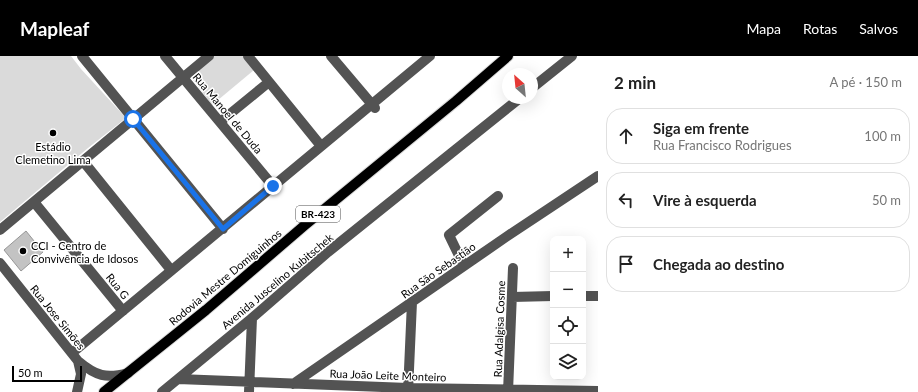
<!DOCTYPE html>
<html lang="pt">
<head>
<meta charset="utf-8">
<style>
  :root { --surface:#fff; --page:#f2f2f2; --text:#222; --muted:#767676; --line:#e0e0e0; --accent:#000 }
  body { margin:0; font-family:Lato,sans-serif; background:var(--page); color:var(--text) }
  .controls { position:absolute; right:12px; bottom:12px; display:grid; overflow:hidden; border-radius:8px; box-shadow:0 4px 16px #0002 }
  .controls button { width:36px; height:36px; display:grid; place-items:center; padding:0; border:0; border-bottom:1px solid var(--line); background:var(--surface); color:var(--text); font:20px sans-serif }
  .compass { position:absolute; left:502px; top:12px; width:36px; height:36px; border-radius:50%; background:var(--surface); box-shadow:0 4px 16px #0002; rotate:333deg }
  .scale { position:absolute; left:12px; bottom:10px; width:70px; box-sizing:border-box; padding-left:4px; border:2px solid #000; border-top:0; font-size:11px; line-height:14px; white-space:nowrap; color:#000; -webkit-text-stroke:3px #fff; paint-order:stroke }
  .stop { position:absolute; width:12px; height:12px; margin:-9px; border:3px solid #1a73e8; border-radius:50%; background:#fff }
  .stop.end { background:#1a73e8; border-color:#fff; box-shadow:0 1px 4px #0008 }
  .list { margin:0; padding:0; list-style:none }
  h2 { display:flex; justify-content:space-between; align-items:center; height:52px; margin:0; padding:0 16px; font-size:17px }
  h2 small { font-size:13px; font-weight:400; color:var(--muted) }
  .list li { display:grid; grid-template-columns:26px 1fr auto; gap:12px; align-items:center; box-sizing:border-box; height:56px; margin:0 8px 8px; padding:0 8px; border:1px solid var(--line); border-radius:16px }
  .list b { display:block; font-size:15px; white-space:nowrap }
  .list p { margin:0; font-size:13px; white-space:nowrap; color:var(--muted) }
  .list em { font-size:13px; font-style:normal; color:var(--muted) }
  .icon { flex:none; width:22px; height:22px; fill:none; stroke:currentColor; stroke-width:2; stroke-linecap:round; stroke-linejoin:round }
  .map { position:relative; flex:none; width:598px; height:336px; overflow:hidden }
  header { display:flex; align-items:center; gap:24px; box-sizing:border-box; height:56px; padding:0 20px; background:var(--accent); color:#fff }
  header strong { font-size:19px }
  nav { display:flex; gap:22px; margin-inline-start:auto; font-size:14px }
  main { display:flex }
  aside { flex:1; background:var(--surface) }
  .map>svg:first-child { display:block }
  .green { fill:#dadada }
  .building { fill:#c3c3c3; stroke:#979797 }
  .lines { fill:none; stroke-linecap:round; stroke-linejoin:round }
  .major-casing { stroke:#dbdbdb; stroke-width:12 }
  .minor { stroke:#535353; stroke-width:10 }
  .major { stroke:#000; stroke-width:10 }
  .route { stroke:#1a73e8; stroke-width:5 }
  .poi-dot { fill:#000; stroke:#fff; stroke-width:1.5 }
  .labels { text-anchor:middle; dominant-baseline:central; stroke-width:3; stroke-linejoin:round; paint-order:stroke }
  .shield { fill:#fff; stroke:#4c4c4c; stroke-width:1 }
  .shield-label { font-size:10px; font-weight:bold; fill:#000 }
  .street-label { font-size:11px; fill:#000; stroke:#fff }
  .poi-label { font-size:11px; fill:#000; stroke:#fff }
</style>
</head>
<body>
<header>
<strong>Mapleaf</strong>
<nav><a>Mapa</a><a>Rotas</a><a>Salvos</a></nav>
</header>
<main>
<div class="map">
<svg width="598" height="336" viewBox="0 0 598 336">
  <rect width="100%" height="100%" fill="#fff"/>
  <!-- green -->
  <path class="green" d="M0 0H71L81 13 126 62 88 92 0 166Z
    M214 0H243L254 14 212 49 190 20Z"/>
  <!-- building -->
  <path class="building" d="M26 175 43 196 21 215 4 194Z"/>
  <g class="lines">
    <!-- major casing -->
    <g class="major-casing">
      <path id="major" d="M104 336 206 254 305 169 456 45 508 0"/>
    </g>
    <!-- minor -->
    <path class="minor" d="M82 0 223 173
      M165 0 273 130
      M248 0 321 90
      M331 0 375 52
      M532 32 572 0
      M220 66 269 26
      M83 105 171 214
      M34 146 123 255
      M0 174 209 0
      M0 207 78 305 81 318 77 336
      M464 210 449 179 498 140
      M583 240H598
      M512 241 553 240
      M72 297 430 0
      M78 305C96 320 106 323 128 317
      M178 323 408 332 598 335
      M293 328 506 181 598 120
      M162 336 252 262 328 196 520 42
      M249 336 252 262
      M408 336 412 246
      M508 336 513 212"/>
    <!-- major -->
    <use href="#major" class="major"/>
  </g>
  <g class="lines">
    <!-- route -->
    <path class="route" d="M133 63 223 173 273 130"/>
  </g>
  <!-- markers -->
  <g class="poi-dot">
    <circle cx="53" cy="77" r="4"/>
    <circle cx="23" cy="195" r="4"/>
  </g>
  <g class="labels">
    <!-- shield labels -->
    <rect class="shield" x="296" y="150" width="44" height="16" rx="3"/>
    <g class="shield-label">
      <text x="318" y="158">BR-423</text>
    </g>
    <!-- street labels -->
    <g class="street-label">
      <text transform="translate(228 57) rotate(50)">Rua Manoel de Duda</text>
      <text transform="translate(438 214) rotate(-35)">Rua São Sebastião</text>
      <text transform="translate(225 221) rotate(-40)">Rodovia Mestre Domiguinhos</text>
      <text transform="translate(277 225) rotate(-40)">Avenida Juscelino Kubitschek</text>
      <text transform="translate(118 230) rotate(51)">Rua G</text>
      <text transform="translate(58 261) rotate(51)">Rua Jose Simões</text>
      <text transform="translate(499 273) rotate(-88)">Rua Adalgisa Cosme</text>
      <text transform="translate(388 319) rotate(2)">Rua João Leite Monteiro</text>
    </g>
    <!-- poi labels -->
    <g class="poi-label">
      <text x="53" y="90">Estádio<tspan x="53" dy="13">Clemetino Lima</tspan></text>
      <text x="31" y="189" text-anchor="start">CCI - Centro de<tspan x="31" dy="13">Convivência de Idosos</tspan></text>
    </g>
  </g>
</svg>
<div class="controls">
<button>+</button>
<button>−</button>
<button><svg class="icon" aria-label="locate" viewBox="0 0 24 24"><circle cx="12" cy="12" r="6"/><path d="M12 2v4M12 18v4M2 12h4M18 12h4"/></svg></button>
<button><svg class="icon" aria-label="layers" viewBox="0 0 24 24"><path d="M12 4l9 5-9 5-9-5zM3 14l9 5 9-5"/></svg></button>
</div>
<svg class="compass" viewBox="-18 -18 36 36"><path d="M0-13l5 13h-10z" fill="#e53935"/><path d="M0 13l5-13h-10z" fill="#767676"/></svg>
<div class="scale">50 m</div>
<div class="stop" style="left:133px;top:63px"></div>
<div class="stop end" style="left:273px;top:130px"></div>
</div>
<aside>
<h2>2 min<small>A pé · 150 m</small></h2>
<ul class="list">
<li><svg class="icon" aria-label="ahead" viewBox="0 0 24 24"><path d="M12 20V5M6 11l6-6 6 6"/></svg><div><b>Siga em frente</b><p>Rua Francisco Rodrigues</p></div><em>100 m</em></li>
<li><svg class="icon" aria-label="left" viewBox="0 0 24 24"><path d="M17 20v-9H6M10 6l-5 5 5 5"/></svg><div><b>Vire à esquerda</b></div><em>50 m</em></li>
<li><svg class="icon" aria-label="arrive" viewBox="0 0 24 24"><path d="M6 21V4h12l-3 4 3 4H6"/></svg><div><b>Chegada ao destino</b></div></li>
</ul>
</aside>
</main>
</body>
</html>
